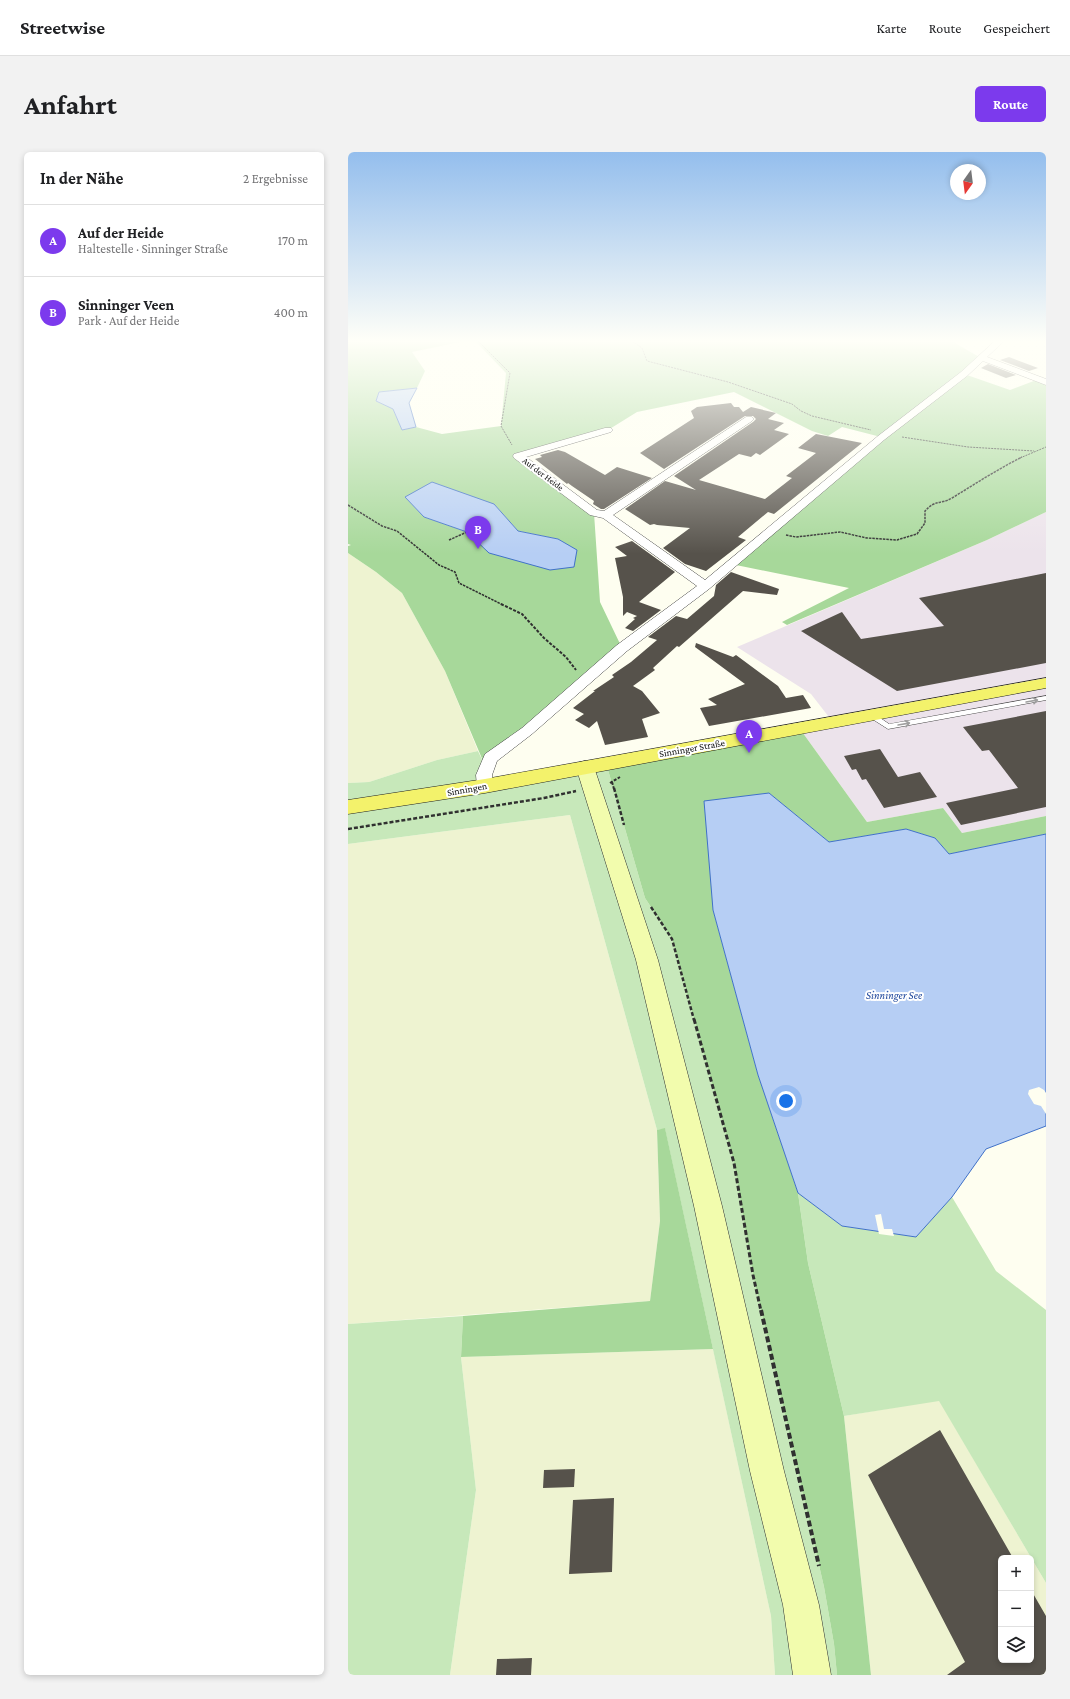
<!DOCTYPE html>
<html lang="de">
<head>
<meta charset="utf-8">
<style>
  :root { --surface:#fff; --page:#f2f2f2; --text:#202124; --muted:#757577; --line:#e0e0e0; --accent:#7c3aed }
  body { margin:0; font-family:"Crimson Pro",serif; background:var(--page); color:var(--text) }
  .controls { position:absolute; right:12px; bottom:12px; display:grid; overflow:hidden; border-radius:6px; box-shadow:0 2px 6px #0003 }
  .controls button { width:36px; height:36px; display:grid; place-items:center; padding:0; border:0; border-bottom:1px solid var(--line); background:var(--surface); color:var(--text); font:20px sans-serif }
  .compass { position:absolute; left:602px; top:12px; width:36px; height:36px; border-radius:50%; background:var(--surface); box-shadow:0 2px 6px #0003; rotate:194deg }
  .you { position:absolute; left:438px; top:949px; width:14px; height:14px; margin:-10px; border:3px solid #fff; border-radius:50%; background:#1a73e8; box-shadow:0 0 0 6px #1a73e833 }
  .badge { display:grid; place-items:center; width:26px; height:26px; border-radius:50%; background:var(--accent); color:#fff; font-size:13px; font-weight:700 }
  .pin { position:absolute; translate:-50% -33px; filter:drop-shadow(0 1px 2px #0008) }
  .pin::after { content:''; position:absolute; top:21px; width:14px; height:12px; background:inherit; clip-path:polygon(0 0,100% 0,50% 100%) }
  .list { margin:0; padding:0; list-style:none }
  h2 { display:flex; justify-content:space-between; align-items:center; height:52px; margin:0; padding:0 16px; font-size:17px }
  h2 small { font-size:13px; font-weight:400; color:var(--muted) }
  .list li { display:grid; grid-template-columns:26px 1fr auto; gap:12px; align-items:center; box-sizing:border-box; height:72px; padding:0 16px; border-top:1px solid var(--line) }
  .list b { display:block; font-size:15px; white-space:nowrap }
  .list p { margin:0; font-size:13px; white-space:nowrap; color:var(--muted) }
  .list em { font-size:13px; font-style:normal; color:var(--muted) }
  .icon { flex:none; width:22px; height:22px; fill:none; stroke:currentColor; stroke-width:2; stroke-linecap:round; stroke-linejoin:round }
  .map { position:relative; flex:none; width:698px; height:1523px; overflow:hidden; border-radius:6px }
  header { display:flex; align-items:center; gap:24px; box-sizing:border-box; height:56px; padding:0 20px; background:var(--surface); border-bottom:1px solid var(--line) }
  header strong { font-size:19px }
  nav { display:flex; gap:22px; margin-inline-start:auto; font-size:14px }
  .intro { display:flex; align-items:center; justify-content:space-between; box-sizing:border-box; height:96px; padding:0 24px }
  h1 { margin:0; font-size:28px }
  .button { padding:10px 18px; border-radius:6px; background:var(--accent); color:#fff; font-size:14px; font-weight:700 }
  main { display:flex; gap:24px; padding:0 24px }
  aside { flex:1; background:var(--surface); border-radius:6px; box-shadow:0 2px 6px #0003 }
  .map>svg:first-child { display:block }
  .industrial { fill:#ece3eb }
  .farmland { fill:#eef3d1; fill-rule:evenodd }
  .green { fill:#c7e8ba }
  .forest { fill:#a7d89a; fill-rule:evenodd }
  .water { fill:#b6cef4; stroke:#4071c8 }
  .pier { fill:#fefef0 }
  .building { fill:#56524b }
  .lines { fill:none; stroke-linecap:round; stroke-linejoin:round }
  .lane-casing { stroke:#414141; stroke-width:1 }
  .street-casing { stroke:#414141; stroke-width:1 }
  .secondary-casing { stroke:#303030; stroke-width:1 }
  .primary-casing { stroke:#1f1f1f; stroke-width:1 }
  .path-far5 { stroke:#303030; stroke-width:1; stroke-dasharray:2 1; stroke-linecap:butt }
  .path-far4 { stroke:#303030; stroke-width:1.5; stroke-dasharray:2.5 1; stroke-linecap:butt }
  .path-far3 { stroke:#303030; stroke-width:2; stroke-dasharray:3 1.5; stroke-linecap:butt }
  .path-far2 { stroke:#303030; stroke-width:2.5; stroke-dasharray:4 2; stroke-linecap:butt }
  .path-far1 { stroke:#303030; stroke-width:3; stroke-dasharray:5 2.5; stroke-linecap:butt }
  .path { stroke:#303030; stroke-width:4; stroke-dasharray:6 3; stroke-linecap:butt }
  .lane { fill:#fff; fill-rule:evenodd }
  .street { fill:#fff; fill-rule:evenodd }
  .secondary { fill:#f2fcad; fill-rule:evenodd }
  .primary { fill:#f3f26b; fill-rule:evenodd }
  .oneway { stroke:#9f9f9f }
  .labels { text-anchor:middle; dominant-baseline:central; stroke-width:4; stroke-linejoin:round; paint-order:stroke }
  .far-street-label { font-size:9px; fill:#0e0e0e; stroke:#fff }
  .street-label { font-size:10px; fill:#0e0e0e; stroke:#fff }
  .water-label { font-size:11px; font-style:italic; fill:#1c459b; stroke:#fff }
</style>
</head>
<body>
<header>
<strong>Streetwise</strong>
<nav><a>Karte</a><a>Route</a><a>Gespeichert</a></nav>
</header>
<div class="intro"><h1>Anfahrt</h1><a class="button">Route</a></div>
<main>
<aside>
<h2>In der Nähe<small>2 Ergebnisse</small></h2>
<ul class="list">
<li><span class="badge">A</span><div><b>Auf der Heide</b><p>Haltestelle · Sinninger Straße</p></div><em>170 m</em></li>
<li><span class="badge">B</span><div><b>Sinninger Veen</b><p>Park · Auf der Heide</p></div><em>400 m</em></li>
</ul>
</aside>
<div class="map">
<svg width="698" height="1523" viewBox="0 0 698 1523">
  <rect width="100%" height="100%" fill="#fefef0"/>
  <!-- industrial -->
  <path class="industrial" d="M698 360V664L614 681 595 656 519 670 452 577 484 569 463 542 389 495 639 388Z"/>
  <!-- farmland -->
  <path class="farmland" d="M0 401 28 420 54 441 97 519 130 599 89 608 21 630 0 631Z
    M222 663 309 978 312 1069 302 1149 0 1172V692Z
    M365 1197 423 1464 427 1523H102L128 1338 113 1205Z
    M591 1248 698 1431V1523H523L496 1264ZM653 1406H683V1508H653Z"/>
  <!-- green -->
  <path class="green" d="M130 599 138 616 137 633 258 611 297 746 324 787 386 1011 405 1123 476 1435 486 1492 489 1523H427L423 1464 317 977 309 978 222 663 0 692V631L21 630 89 608Z
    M450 1041 494 1074 568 1085 604 1045 648 1119 698 1158V1431L591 1249 496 1264 460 1111Z
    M115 1164 113 1205 128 1338 102 1523H0V1172Z"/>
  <!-- forest -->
  <path class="forest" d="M0 189H117L64 200 77 219 69 236 31 240 28 249 45 257 54 278 68 275 94 282 153 274 158 221 127 189H609L607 191 633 206 616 222 662 238 691 227 698 230V360L639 388 439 473 434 470 501 436 383 412 533 285 494 275 480 284 464 279 386 240 289 260 260 278 171 304 246 361 252 450 274 496 138 616 97 519 54 441 28 420 0 401V394L3 393 0 392ZM57 345 146 352 170 379 210 387 167 407 141 401 119 380 76 365Z
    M452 577 519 670 595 656 614 681 698 664V682L601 702 587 686 558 677 481 690 421 641 365 758 410 923 450 1041 460 1111 496 1264 523 1523H489L486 1492 476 1435 405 1123 386 1011 324 787 297 746 258 611Z
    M317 976 365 1197 113 1205 115 1164 302 1149 312 1069 309 978Z"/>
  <!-- water -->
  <path class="water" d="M69 236 61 251 68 275 54 278 45 257 28 249 31 240Z
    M84 330 146 352 170 379 210 387 229 398 226 415 202 418 141 401 119 380 76 365 57 345Z
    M421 641 481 690 558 677 587 686 601 702 698 682V974L638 997 604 1045 568 1085 494 1074 450 1041 410 923 365 758 356 649Z"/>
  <!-- pier -->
  <path class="pier" d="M691 935 696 938 698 941V962L693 954 686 952 680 942 681 938Z
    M533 1062 536 1077H544L546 1084 531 1082 527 1063Z"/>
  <!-- building -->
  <path class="building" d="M661 205 690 216 681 219 652 208Z
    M640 212 668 223 658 226 633 216Z
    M383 251 386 255H391L395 260 403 255 428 261 420 267 436 271 426 278 441 282 412 303 408 301 403 305 391 302 351 328 417 347 444 326 438 324 468 301 450 296 468 282 514 291 426 362 420 360 390 385 398 388 358 419 337 412 315 396 342 376 309 373 306 372 302 373 277 357 317 329 348 338 326 324 405 270 408 267 405 264H397L316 317 292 301 346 266 343 259 349 255Z
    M210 298 217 300 257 323 269 315 304 326 256 357H253L245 352 246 349 224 334 220 331 219 332 187 307 194 305 192 303Z
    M284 389 327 420 291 450 313 458 285 479 277 476 287 467 285 466 289 464 279 460 275 464V445L267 406 279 404 267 395Z
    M383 420 431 437 429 443 395 439 331 495 329 494 305 516 307 518 285 534 294 539 312 561 294 567 300 585 257 593 249 569 241 576 227 568 236 562 225 556 247 539H245L266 525 264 523 283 510 309 488 300 485 328 464 339 467 366 444 368 433Z
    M698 421V511L549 539 453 479 494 460 513 487 596 474 571 446Z
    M348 491 385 505 388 503 430 534 438 546 455 543 463 556 361 574 352 556 369 553 360 547 397 532 347 495Z
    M698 559V655L613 673 598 651 670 636 641 598 634 599 615 575Z
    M532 597 550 625 572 620 589 645 536 656 518 627 514 628 508 617 504 618 496 604Z
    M592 1278 665 1406H653V1508H683V1438L698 1464V1523H599L617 1510 520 1323Z
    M227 1317 226 1335 195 1336 196 1318Z
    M266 1346 264 1420 221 1422 225 1348Z
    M184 1506 183 1523H148L149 1507Z"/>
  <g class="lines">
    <!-- lane casing -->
    <g class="lane-casing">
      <path id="lane" d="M698 544V548L540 577 518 563 519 561H525L541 572Z"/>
    </g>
    <!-- street casing -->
    <g class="street-casing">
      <path id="street" d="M647 189H656L639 205 698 227V233L635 209 619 224 536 288 361 437 279 499 184 582 149 609 144 623 145 634 143 638 137 639 131 638 129 634 128 623 137 602 174 576 269 493 349 434 255 366 242 363 166 306 165 304 166 302 257 276H263L265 278 263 280 178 305 249 358 256 359 398 265H404L406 267 404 269 265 363 357 428 530 284 613 220Z"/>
    </g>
    <!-- secondary casing -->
    <g class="secondary-casing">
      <path id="secondary" d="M237 609 244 611 246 615 310 808 374 1054 436 1319 471 1453 483 1523H445L435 1453 402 1319 346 1054 288 808 228 615 230 611Z"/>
    </g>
    <!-- primary casing -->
    <g class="primary-casing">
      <path id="primary" d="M698 526V536L137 641 0 662V648L137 627Z"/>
    </g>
    <!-- path-far5 -->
    <path class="path-far5" d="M130 189 162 221 153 274 164 293
      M284 189 294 196 299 209 380 230 444 252 453 259 464 264 523 278
      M554 285 620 295 686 299
      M672 306 698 295"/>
    <!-- path-far4 -->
    <path class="path-far4" d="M0 353 34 374 49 379 91 413 107 420 111 431 155 453
      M438 383 448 385 492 380 519 386 549 388 569 382 577 371V359C588 347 592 353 604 346 627 332 650 317 674 305
      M101 388 119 380"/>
    <!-- path-far3 -->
    <path class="path-far3" d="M153 452 174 462 196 486 218 505 228 518
      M264 630 266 637
      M262 631 272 625"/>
    <!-- path-far2 -->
    <path class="path-far2" d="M266 636 276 673
      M0 677 196 646 228 639
      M303 755 324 787 346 868"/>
    <!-- path-far1 -->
    <path class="path-far1" d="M346 867 386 1011 405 1123 413 1159"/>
    <!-- path -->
    <path class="path" d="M413 1158 471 1414"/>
    <!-- lane -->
    <use href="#lane" class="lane"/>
    <!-- street -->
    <use href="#street" class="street"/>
    <!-- secondary -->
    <use href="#secondary" class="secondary"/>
    <!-- primary -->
    <use href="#primary" class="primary"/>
  </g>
  <!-- one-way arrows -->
  <defs><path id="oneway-shaft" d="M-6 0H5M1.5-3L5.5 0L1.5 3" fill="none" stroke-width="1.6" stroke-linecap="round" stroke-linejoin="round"/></defs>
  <g class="oneway">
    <use href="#oneway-shaft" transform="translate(684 549) rotate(-10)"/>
    <use href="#oneway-shaft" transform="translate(556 572) rotate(-10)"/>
  </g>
  <!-- sky -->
  <linearGradient id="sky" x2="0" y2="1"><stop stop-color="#94beed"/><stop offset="0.47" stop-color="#fffff8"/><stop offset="1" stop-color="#fffff8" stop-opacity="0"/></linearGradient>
  <rect width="698" height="402" fill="url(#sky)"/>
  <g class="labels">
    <!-- far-street labels -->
    <g class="far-street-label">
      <text transform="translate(195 322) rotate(37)">Auf der Heide</text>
    </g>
    <!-- street labels -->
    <g class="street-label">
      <text transform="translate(344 596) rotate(-10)">Sinninger Straße</text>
      <text transform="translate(119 637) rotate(-10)">Sinningen</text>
    </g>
    <!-- water labels -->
    <g class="water-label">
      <text x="546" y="843">Sinninger See</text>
    </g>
  </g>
</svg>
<div class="controls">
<button>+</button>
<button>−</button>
<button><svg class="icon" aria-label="layers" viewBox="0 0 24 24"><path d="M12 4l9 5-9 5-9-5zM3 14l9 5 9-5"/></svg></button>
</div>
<svg class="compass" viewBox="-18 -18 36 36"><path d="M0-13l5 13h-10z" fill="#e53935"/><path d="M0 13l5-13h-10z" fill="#757577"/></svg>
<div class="you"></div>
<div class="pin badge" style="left:401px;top:601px">A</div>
<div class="pin badge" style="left:130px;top:397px">B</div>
</div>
</main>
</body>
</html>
